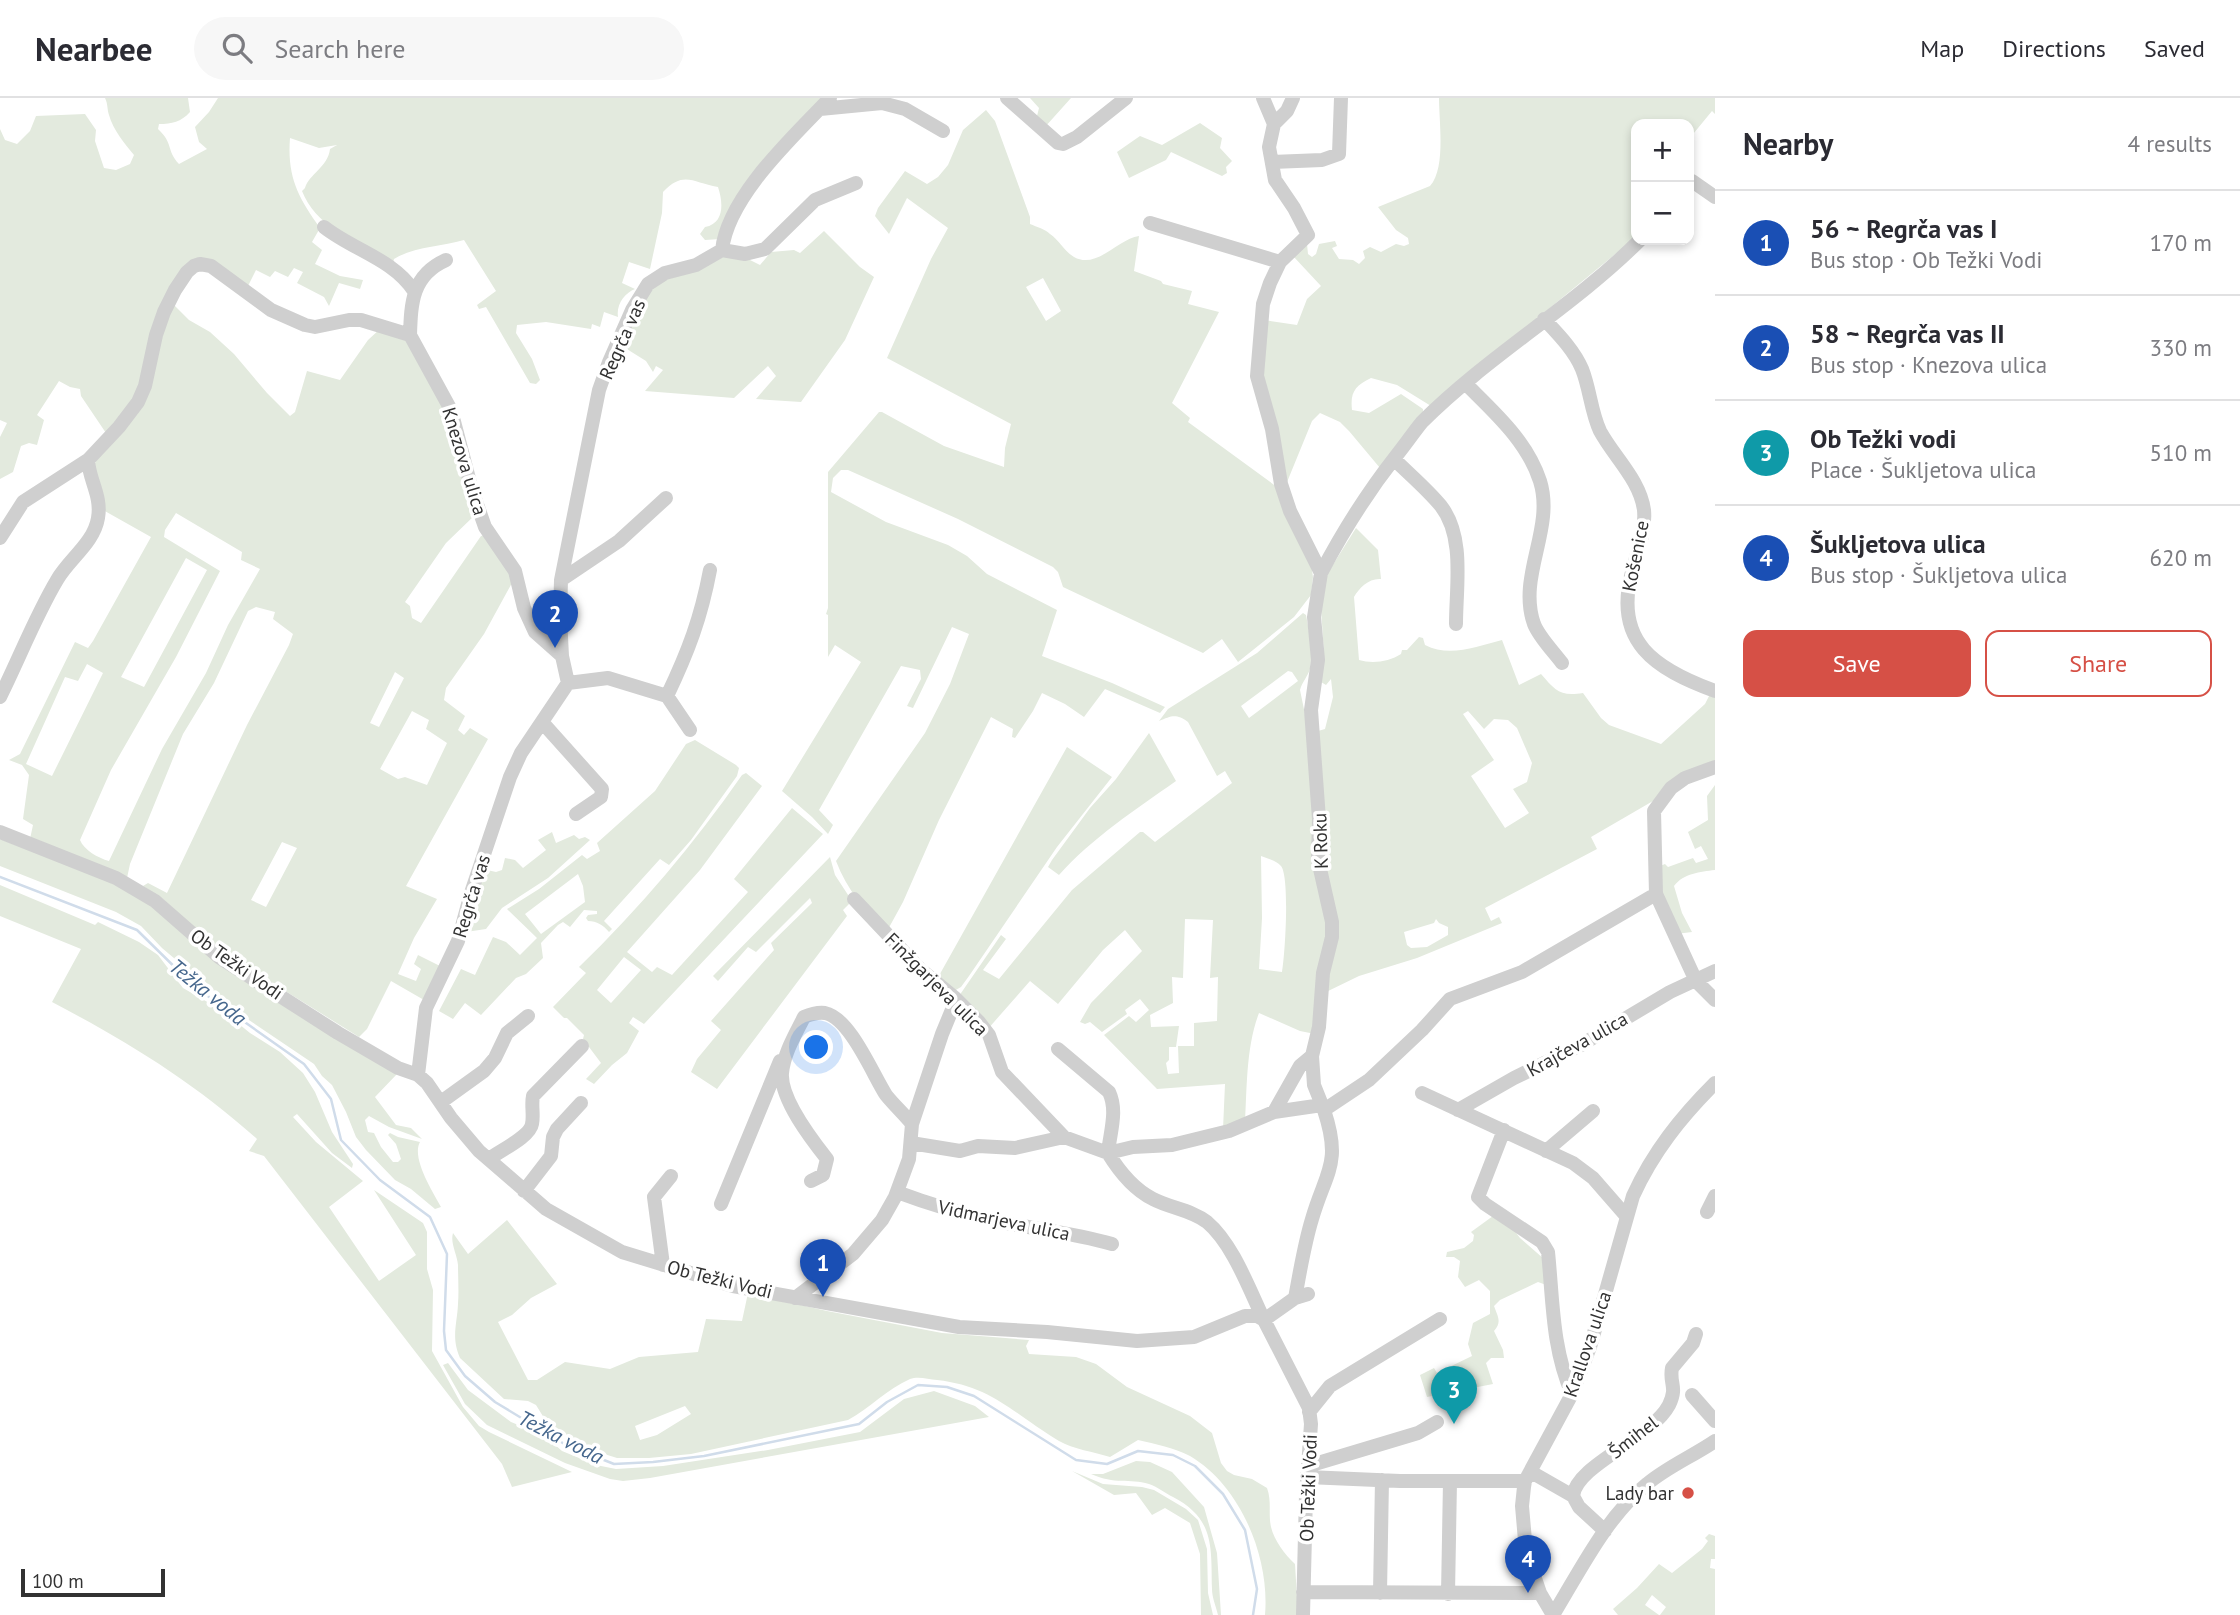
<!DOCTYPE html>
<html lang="en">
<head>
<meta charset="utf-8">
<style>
  :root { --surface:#fff; --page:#f7f7f7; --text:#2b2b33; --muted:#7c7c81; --line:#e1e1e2; --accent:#d65046 }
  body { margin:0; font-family:"PT Sans",sans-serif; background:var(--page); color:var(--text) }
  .controls { position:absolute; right:21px; top:21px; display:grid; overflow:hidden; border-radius:14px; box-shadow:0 4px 10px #0003 }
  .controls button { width:63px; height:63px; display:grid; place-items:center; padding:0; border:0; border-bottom:2px solid var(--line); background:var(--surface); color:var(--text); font:35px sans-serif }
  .scale { position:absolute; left:21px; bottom:18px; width:144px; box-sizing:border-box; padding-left:7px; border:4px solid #323232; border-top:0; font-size:19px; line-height:24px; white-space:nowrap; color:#323232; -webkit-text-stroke:5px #fff; paint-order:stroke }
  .you { position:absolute; left:817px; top:950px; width:24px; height:24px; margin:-18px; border:5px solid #fff; border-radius:50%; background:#1a73e8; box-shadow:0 0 0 10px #1a73e833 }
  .badge { display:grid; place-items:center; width:46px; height:46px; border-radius:50%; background:var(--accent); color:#fff; font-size:23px; font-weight:700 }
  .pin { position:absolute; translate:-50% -58px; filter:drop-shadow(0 2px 4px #0008) }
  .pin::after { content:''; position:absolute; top:37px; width:24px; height:21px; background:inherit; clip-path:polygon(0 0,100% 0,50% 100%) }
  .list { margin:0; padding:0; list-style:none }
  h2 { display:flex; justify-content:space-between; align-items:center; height:91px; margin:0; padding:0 28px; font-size:30px }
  h2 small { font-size:23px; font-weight:400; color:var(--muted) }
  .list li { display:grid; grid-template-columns:46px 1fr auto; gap:21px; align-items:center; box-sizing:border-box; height:105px; padding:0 28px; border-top:2px solid var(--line) }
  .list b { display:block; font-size:26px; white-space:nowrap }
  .list p { margin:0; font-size:23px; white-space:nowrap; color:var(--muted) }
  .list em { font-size:23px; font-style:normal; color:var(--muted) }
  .actions { display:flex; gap:14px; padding:21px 28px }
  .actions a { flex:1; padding:16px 0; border:2px solid var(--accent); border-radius:14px; text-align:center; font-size:24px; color:var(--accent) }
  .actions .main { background:var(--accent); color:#fff }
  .icon { flex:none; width:38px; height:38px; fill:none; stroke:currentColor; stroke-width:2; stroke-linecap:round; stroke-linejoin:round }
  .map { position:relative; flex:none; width:1715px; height:1517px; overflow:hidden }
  header { display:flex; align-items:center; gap:42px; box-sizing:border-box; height:98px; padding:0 35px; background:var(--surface); border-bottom:2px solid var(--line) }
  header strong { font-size:33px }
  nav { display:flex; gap:38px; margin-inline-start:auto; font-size:24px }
  .search { width:490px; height:63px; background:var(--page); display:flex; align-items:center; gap:18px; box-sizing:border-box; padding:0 24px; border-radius:38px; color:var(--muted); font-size:26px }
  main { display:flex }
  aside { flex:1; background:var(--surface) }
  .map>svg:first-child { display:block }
  .green { fill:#e3eade; fill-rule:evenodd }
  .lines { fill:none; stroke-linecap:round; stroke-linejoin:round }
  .stream { stroke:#d0dcea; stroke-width:2.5 }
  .minor { stroke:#cfcfcf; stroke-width:14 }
  .poi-dot { fill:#d65046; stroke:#fff; stroke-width:2.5 }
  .labels { text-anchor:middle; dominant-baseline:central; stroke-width:7; stroke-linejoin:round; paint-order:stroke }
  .street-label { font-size:19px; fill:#323232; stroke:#fff }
  .poi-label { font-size:19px; fill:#323232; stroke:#fff; text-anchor:end }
  .water-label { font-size:21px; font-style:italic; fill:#46678d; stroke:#fff }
</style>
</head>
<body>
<header>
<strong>Nearbee</strong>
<div class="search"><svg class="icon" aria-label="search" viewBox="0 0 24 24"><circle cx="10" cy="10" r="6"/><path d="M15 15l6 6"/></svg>Search here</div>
<nav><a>Map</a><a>Directions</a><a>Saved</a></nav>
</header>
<main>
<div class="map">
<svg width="1715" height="1517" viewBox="0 0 1715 1517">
  <rect width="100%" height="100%" fill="#fff"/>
  <!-- green -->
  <path class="green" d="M105 0H188L190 14C181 24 172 26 159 26L158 31C174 46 166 52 179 66L207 51 199 44 195 29 209 14 218 0H826L772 59 720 141 705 142 700 136 705 129C725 125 723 104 718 89 693 85 684 72 663 94L662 115 650 171 629 164 622 185 635 191C625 195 616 206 618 219L604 214 600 229 592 226 591 231 546 224 517 227 516 235 532 261 540 282 536 286 530 285 486 209 479 211 477 207 496 193 464 142C441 149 415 148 394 161L393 165C360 146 317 131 302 93L305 90C309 76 328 69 330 51L337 47 319 50 290 40C287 79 298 99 320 130L312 144 322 152 315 166 340 178 363 182 360 191 339 185 329 208 324 199 297 185 303 174 294 170 288 179 275 173 270 179 256 172 247 190 224 174 188 169 142 288 108 338 81 298 80 291 70 289 59 283 37 317 44 322 37 347 29 345 21 348 13 374 0 381V339L7 325 0 322V31L5 42 17 46 30 33 36 18 85 16 96 32 95 43 104 70 116 72 130 66 134 57C125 46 113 32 109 17 107 11 108 6 105 0Z
    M1030 0H1071L1045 29 1037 18 1039 10Z
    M1439 0H1715V16L1712 13 1689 41V26H1636V139L1431 308 1397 287 1371 280C1355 288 1350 294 1352 312L1369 315 1401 296 1423 311V316L1380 370 1349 333 1340 324 1320 315 1312 323 1285 389 1264 295V222L1297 227 1307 201 1321 188 1293 158 1307 146 1308 156 1312 159 1316 156 1319 146 1335 143 1337 148 1332 150 1339 161 1353 162 1359 166 1365 160 1363 153 1370 149 1381 154 1396 146 1404 148 1409 146 1408 140 1396 132 1378 109 1430 88C1446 70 1439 24 1439 0Z
    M986 12 995 23 1030 119V126C1037 129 1045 131 1050 136 1059 142 1064 153 1074 159 1097 172 1119 140 1139 138L1134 173 1161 183 1163 186 1192 193 1188 206 1219 214 1172 305 1190 320 1188 324 1277 389 1310 459 1313 479 1311 497 1294 519 1238 564 1222 541 1203 555 1063 489 1058 474 1053 469 958 421 848 372H841L833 380 831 394 886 424 948 447 967 458 987 476 1057 512 1042 558 1112 585 1165 609 1160 615 1105 591 1084 619 1065 606 1042 595 1033 613 1015 640 1012 639 1013 631 991 619 939 722 903 804 886 835C865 812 847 792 836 763L925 635 950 586 969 536 952 529 913 610 907 608 921 581 920 572 901 568 819 712 833 727 828 736 812 719 782 693 861 564 835 547 828 559V517L826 516 828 510V374L879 314H882L944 348 1004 369 1005 350 1011 326 887 260 931 161 948 130 907 100 889 136 875 118 878 110 905 73 927 86 938 79 948 67 963 32ZM1043 180 1061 213 1046 223 1026 189Z
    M1200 25 1222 40 1220 50 1232 63 1226 69 1227 75 1222 78 1171 54 1166 62 1129 80 1117 54 1140 38 1162 47Z
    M824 133 860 169 874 179 845 242 801 304 756 301 776 278 768 268 734 300 645 293 663 272 656 268 653 274 646 263 622 248 647 196 659 183 723 155 744 159 760 167 771 154 794 152 800 155Z
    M174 207 189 222 210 234 234 256 267 295 290 318 295 314 307 273 340 282 368 242 380 231 410 244 445 309 475 417 446 445 405 504 410 508 412 520 421 525 481 438 485 437 507 467 513 483 484 536 446 590 444 602 465 618 458 632 464 637 470 630 488 641 406 788 437 801 414 840 398 876 416 883 421 871 414 866 418 857 442 869 424 902 391 883 367 931 359 939 231 859 203 838 163 801 143 788 148 785 167 795 247 627 289 547 293 536 273 521 275 514 256 509 248 513 214 585 183 636 130 766 127 780 30 741 33 727 23 721 29 677 22 667 9 662 20 656 75 544 88 550 93 543 151 439 103 412 94 369 96 362 127 324 161 231ZM176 415 242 454 241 462 260 471 228 527 206 575 162 651 109 763C98 760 84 752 80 742L111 672 176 559 220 473 164 439 165 432ZM186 460 207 472 144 589 121 579ZM87 566 103 575 52 678 26 666 65 579 78 583ZM395 574 404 580 379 629 370 625ZM412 613 429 622 426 631 447 645 427 687 405 679 398 681 380 671ZM282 744 297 750 266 809 251 802Z
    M1356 430 1378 452 1381 481C1369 480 1359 490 1354 499L1359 562C1372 566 1389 564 1401 556L1402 552H1407L1419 539 1423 540 1425 547C1450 560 1477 548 1502 542L1519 587 1541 576C1555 592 1560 599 1583 595L1601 620 1609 627 1661 646 1705 606 1710 596 1715 599V667L1591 739 1597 751 1485 810 1491 823 1499 819 1502 825 1417 860 1359 878 1324 895 1338 839 1324 761 1318 633 1325 631 1333 599 1331 581 1326 587 1321 584 1324 556 1321 510 1324 481ZM1468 613 1484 631 1494 621 1508 622 1517 630 1532 665 1527 684 1513 691 1529 715 1505 730 1471 678 1494 662 1463 616ZM1436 821 1439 825 1448 829V837L1427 849 1411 850 1407 847 1404 834 1434 825Z
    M1303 515 1306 517C1309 533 1313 554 1310 571 1308 578 1302 584 1300 592L1307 626 1328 816 1315 936 1300 933 1259 915C1246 949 1247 990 1245 1025L1223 1031 1225 986 1157 991 1104 937 1129 918 1136 924 1149 912 1140 901 1125 912 1127 916 1102 934 1090 924 1085 926 1080 924 1091 905 1142 853 1125 832 1103 852 1058 906 1030 883 987 932 959 898 1001 837 1006 841 983 872 999 881 1072 792 1140 734H1143L1155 744 1232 685 1225 673 1217 678 1188 624C1176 615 1171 618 1159 623L1168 611 1257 555ZM1288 573 1292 574 1298 583 1249 620 1241 608ZM1261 758C1268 761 1276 762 1281 768 1290 779 1285 858 1282 874L1259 871 1262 820ZM1185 821 1213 822 1210 880 1218 879 1217 923 1194 925V948H1178L1179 975 1168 976 1166 965 1169 962V949H1176L1179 928 1151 929 1150 917 1173 905 1172 879 1183 880Z
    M1149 635 1176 683C1135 712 1092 740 1059 777L1048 769 1052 762 1090 710 1116 681Z
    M695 642 736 667 739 670 737 678 691 742 669 767 660 761 604 823 612 831 609 834C603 827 597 823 588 823L586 820 588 817 597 816V813L584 812 570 829 563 824 558 827 541 845 543 860 526 876 516 880 481 917 465 905 453 921 439 913 461 871 475 877 493 839 506 844 520 857 537 840 507 811 539 791 582 757 587 761 600 753 597 745 655 693 686 646ZM578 776 583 788 585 804 541 836 525 816Z
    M1067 649 1112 679 1057 749 969 878 961 889 954 893 936 883Z
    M746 675 762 688 700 772 627 854 652 874 657 869 672 877 748 794 734 781 792 710 823 736 644 926 633 919 629 925 639 933 627 955 612 967 594 986 586 981 601 965 583 941 584 937 567 920H564L553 909 586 875 579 869C640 810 694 746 742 677ZM624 859 641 872 611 905 597 892Z
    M1715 687V772C1700 774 1684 775 1674 788L1682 815 1692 834 1676 836 1661 792 1660 768 1665 766 1668 769 1693 760 1696 765 1708 761 1701 748 1695 751 1688 734 1708 722 1707 698Z
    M552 734 556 745 574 737 579 741 585 739 590 742 548 780 502 810 486 831 466 834 480 778 487 772 496 774 502 772 505 760 515 762 523 770 546 752 538 742Z
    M0 741 97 778 146 802 397 976 375 999 396 1027 411 1030 422 1041 389 1029 369 1018 365 1022 368 1034 374 1035 381 1049 393 1064H398L401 1061 396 1046 388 1037 390 1035 398 1039 420 1044C411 1060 433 1094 441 1109L435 1111 411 1091 395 1082 366 1052 356 1039 346 1014 332 987 322 978 314 966 240 916 162 850 141 828 116 814 0 768Z
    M830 759 835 777 852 803 843 812 847 818 717 991 691 974 697 961 721 932 711 923 774 852 771 845 812 805 810 800 756 854 748 849 718 883 713 878Z
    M0 787 95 827 98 824 139 844 158 857 183 890 223 913 250 935 280 954 303 975 315 994 332 1034 353 1066 352 1070 332 1055 297 1016 293 1019 316 1044 363 1083 329 1109 379 1183 416 1157 374 1092 423 1125 427 1134V1171L433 1192 432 1253 463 1309 479 1328 489 1334 572 1374 512 1389 502 1366 264 1058 249 1053 257 1041C192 983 128 944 52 904L81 851 0 818Z
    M1493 1118 1508 1124 1520 1140 1544 1161 1549 1188 1538 1184 1500 1202 1494 1208C1498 1219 1502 1224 1494 1233L1503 1252 1504 1260H1491L1486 1265 1493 1286 1427 1299 1420 1277 1434 1270 1437 1275 1472 1258 1468 1246 1473 1225 1490 1216V1193L1479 1182 1465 1189 1458 1179 1460 1163 1454 1159H1446L1447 1154 1464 1150 1473 1143 1474 1137 1471 1134Z
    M507 1122 557 1186 531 1200 512 1217 498 1224 528 1282H537L565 1264 610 1271 639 1259 698 1254 706 1221 742 1223 748 1195 827 1213 942 1235 1029 1242 1026 1248 1029 1256 1076 1259 1096 1266 1127 1289 1190 1318 1212 1335 1221 1365 1227 1373 1234 1377 1252 1381 1267 1390C1272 1404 1268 1415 1271 1429 1274 1442 1285 1457 1295 1466L1298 1517H1265C1270 1460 1241 1388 1190 1358 1175 1350 1155 1346 1138 1342L1110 1359C1094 1354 1073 1351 1059 1343 1014 1316 992 1288 937 1282 928 1281 918 1278 910 1281 887 1291 870 1310 848 1322L691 1356 649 1360H617L598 1354 554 1331 549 1328 536 1307 528 1303 504 1301 460 1260C451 1239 457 1227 458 1206 459 1193 458 1180 458 1167 457 1156 450 1145 453 1135L468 1156ZM685 1308 691 1316 657 1337 640 1342 635 1328Z
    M448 1265 468 1292 511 1324 545 1338 562 1353 596 1367 616 1371 663 1368 768 1352 860 1334 904 1301 934 1293 975 1308 989 1319 650 1380 623 1383 610 1381 565 1365 487 1327 465 1306 443 1267Z
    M1136 1363 1150 1364 1172 1374 1204 1409 1217 1455 1221 1517H1218C1216 1508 1212 1500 1212 1491 1211 1449 1215 1421 1173 1399 1165 1395 1158 1389 1149 1386 1129 1380 1115 1387 1091 1376H1103Z
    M1072 1373 1103 1386 1142 1389 1154 1392 1186 1411 1198 1422 1207 1451 1208 1495 1213 1517H1201L1200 1456 1190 1425 1165 1410 1152 1417 1136 1395 1114 1397Z
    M1709 1436 1715 1438V1461H1711L1710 1470 1715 1471V1517H1660L1666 1509 1652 1497 1645 1507 1659 1517H1618L1613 1511 1637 1490 1659 1466 1672 1475 1702 1451 1708 1443 1705 1440Z"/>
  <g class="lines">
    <!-- stream -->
    <path class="stream" d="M0 779 137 832 195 889 304 966 331 1001 341 1042 380 1082 430 1119 447 1156 444 1233 446 1252 465 1278 495 1304 566 1347 614 1366 653 1364 704 1358 859 1326 887 1304 918 1287 947 1289 974 1298 1076 1362 1107 1366 1138 1353 1173 1357 1195 1368 1223 1396 1245 1432 1257 1491 1253 1517"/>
    <!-- minor -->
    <path class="minor" d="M1007 0 1058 45 1063 46 1077 39 1126 0
      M1263 0 1274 26 1269 49 1275 82 1294 110 1308 137 1280 164 1270 185 1263 206 1257 278 1272 331 1281 386 1290 413 1321 475C1343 433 1367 395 1396 358 1405 347 1413 335 1422 324 1489 257 1573 209 1640 142
      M820 11 882 5 905 11 943 33
      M1274 26 1287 13 1293 0
      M1272 64 1322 62 1339 56 1341 0
      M1689 88 1692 83 1715 99
      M1150 125 1280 164
      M324 129C353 152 393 161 414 193
      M722 152C728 98 793 39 830 0
      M722 152 745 156 765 151 815 102 856 85
      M1544 221C1558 236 1574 252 1582 271 1590 291 1591 314 1600 333 1614 359 1640 382 1644 412 1646 433 1637 454 1632 474 1613 544 1655 571 1715 593
      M410 237C411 205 412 177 446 162
      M1466 286C1495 315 1527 343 1540 383 1555 431 1517 478 1534 526 1539 539 1553 553 1562 565
      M1394 361C1409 376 1427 391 1441 408 1465 439 1456 488 1456 526
      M0 440 23 404 88 362 119 329 138 304 145 288 156 237 164 214 175 192 187 174 194 168 200 166 211 168 271 212 305 227 315 229 349 222H361L410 237 451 312 472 392 485 429 515 473 524 510 535 534 562 558
      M1321 475 1314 519 1318 562 1311 612 1319 721 1318 762 1332 824V839L1323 875 1319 929 1312 958 1314 987 1322 1007
      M561 482 619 443 666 400
      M568 585 562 558 560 520 561 482 599 292 609 264 632 212 648 186 665 175 696 167 722 152
      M667 598C688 554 701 520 710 472
      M0 599C19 561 35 519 57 482 69 461 94 445 98 420 102 398 89 382 88 362
      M542 624 602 691 601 699 576 716
      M1715 669 1685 680 1671 690 1654 713 1656 796 1696 883 1715 902
      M0 734 116 780 155 803 219 859 338 935 398 970 418 977 427 985 451 1020 479 1053 546 1111 622 1154 733 1188 959 1229 1047 1234 1137 1243 1194 1239 1245 1218H1257L1264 1222 1309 1310 1311 1326 1306 1397 1303 1517
      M854 801 921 872 955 900 979 924 989 937 1002 974 1064 1039 1108 1055 1133 1049 1172 1047 1229 1033 1274 1014 1322 1007 1324 1012
      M1058 951 1109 994C1118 1013 1110 1034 1108 1055 1119 1073 1133 1091 1153 1101 1170 1110 1192 1112 1207 1124 1233 1146 1249 1191 1264 1222L1295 1200 1308 1196
      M418 977 426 910 458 843 471 795 510 679 521 655 568 585 608 580 667 598 690 632
      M1422 995 1573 1065 1593 1080 1627 1119
      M441 1004 484 973 495 960 507 935 528 918
      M1458 1012 1514 980 1581 947 1670 894 1715 873
      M1274 1014 1300 968 1312 958
      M1504 1032 1478 1099 1485 1106 1542 1144 1548 1154C1553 1203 1552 1250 1572 1296
      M911 1045 960 1053 978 1048 1015 1050 1064 1039
      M1546 1053 1593 1013
      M489 1061C499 1053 530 1039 532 1026 534 1017 531 1007 533 998L582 948
      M811 1083 823 1077 827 1061C812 1042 780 1001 782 975 784 955 795 937 804 919 811 916 817 914 825 915 850 920 873 977 886 997 894 1007 904 1016 912 1026
      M524 1093 551 1058 553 1039 557 1031 581 1005
      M897 1094C929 1106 962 1116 995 1123 1034 1131 1074 1135 1112 1146
      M721 1106 780 963
      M1707 1114 1715 1098
      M663 1167 654 1099 671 1078
      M795 1200 853 1156 882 1122 895 1099 909 1061 912 1026 942 936 956 902
      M1295 1200C1300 1174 1304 1147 1312 1121 1326 1073 1342 1066 1324 1012L1369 982 1422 932 1450 901 1522 874 1656 796
      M1692 1297 1715 1323
      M1309 1314 1330 1288 1440 1221
      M1308 1368 1418 1335 1437 1324
      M1531 1374 1573 1398 1579 1409 1605 1433
      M1307 1379 1400 1383H1525
      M1573 1398C1576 1367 1651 1341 1669 1307 1678 1288 1669 1286 1672 1270L1693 1245 1696 1236
      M1303 1494 1540 1495
      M1380 1495 1382 1382
      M1448 1496 1450 1383
      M1553 1517 1540 1495 1526 1454 1522 1408 1524 1389 1525 1383 1572 1296 1590 1249 1633 1098C1653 1054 1681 1019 1715 985
      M1553 1517C1580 1473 1606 1419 1647 1386 1667 1369 1693 1358 1715 1343"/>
  </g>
  <!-- markers -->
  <circle class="poi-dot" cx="1688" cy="1395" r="7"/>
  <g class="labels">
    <!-- street labels -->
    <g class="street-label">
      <text transform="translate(622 241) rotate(-66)">Regrča vas</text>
      <text transform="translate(465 363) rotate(73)">Knezova ulica</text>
      <text transform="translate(1635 458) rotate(-79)">Košenice</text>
      <text transform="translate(1320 743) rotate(-92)">K Roku</text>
      <text transform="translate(471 798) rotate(-73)">Regrča vas</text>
      <text transform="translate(237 866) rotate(35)">Ob Težki Vodi</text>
      <text transform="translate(937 886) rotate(45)">Finžgarjeva ulica</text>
      <text transform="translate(1577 946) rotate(-29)">Krajčeva ulica</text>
      <text transform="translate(1004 1122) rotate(12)">Vidmarjeva ulica</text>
      <text transform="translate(720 1181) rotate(14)">Ob Težki Vodi</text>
      <text transform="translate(1587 1246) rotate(-71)">Krallova ulica</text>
      <text transform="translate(1633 1339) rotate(-38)">Šmihel</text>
      <text transform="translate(1308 1390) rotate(-88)">Ob Težki Vodi</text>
    </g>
    <!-- poi labels -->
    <g class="poi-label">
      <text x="1674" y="1395">Lady bar</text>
    </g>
    <!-- water labels -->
    <g class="water-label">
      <text transform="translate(208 894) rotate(39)">Težka voda</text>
      <text transform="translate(561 1339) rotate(27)">Težka voda</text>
    </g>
  </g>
</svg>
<div class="controls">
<button>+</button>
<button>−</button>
</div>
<div class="scale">100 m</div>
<div class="you"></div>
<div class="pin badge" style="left:823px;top:1199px;background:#1a4fb4">1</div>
<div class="pin badge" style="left:555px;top:550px;background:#1a4fb4">2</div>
<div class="pin badge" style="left:1454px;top:1326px;background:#0f9aa8">3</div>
<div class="pin badge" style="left:1528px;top:1495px;background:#1a4fb4">4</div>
</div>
<aside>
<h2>Nearby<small>4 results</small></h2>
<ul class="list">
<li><span class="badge" style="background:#1a4fb4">1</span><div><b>56 ~ Regrča vas I</b><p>Bus stop · Ob Težki Vodi</p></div><em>170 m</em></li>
<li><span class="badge" style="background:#1a4fb4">2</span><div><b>58 ~ Regrča vas II</b><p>Bus stop · Knezova ulica</p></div><em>330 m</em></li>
<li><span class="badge" style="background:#0f9aa8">3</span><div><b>Ob Težki vodi</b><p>Place · Šukljetova ulica</p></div><em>510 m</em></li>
<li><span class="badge" style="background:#1a4fb4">4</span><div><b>Šukljetova ulica</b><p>Bus stop · Šukljetova ulica</p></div><em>620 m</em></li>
</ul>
<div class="actions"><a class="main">Save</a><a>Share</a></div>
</aside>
</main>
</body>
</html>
